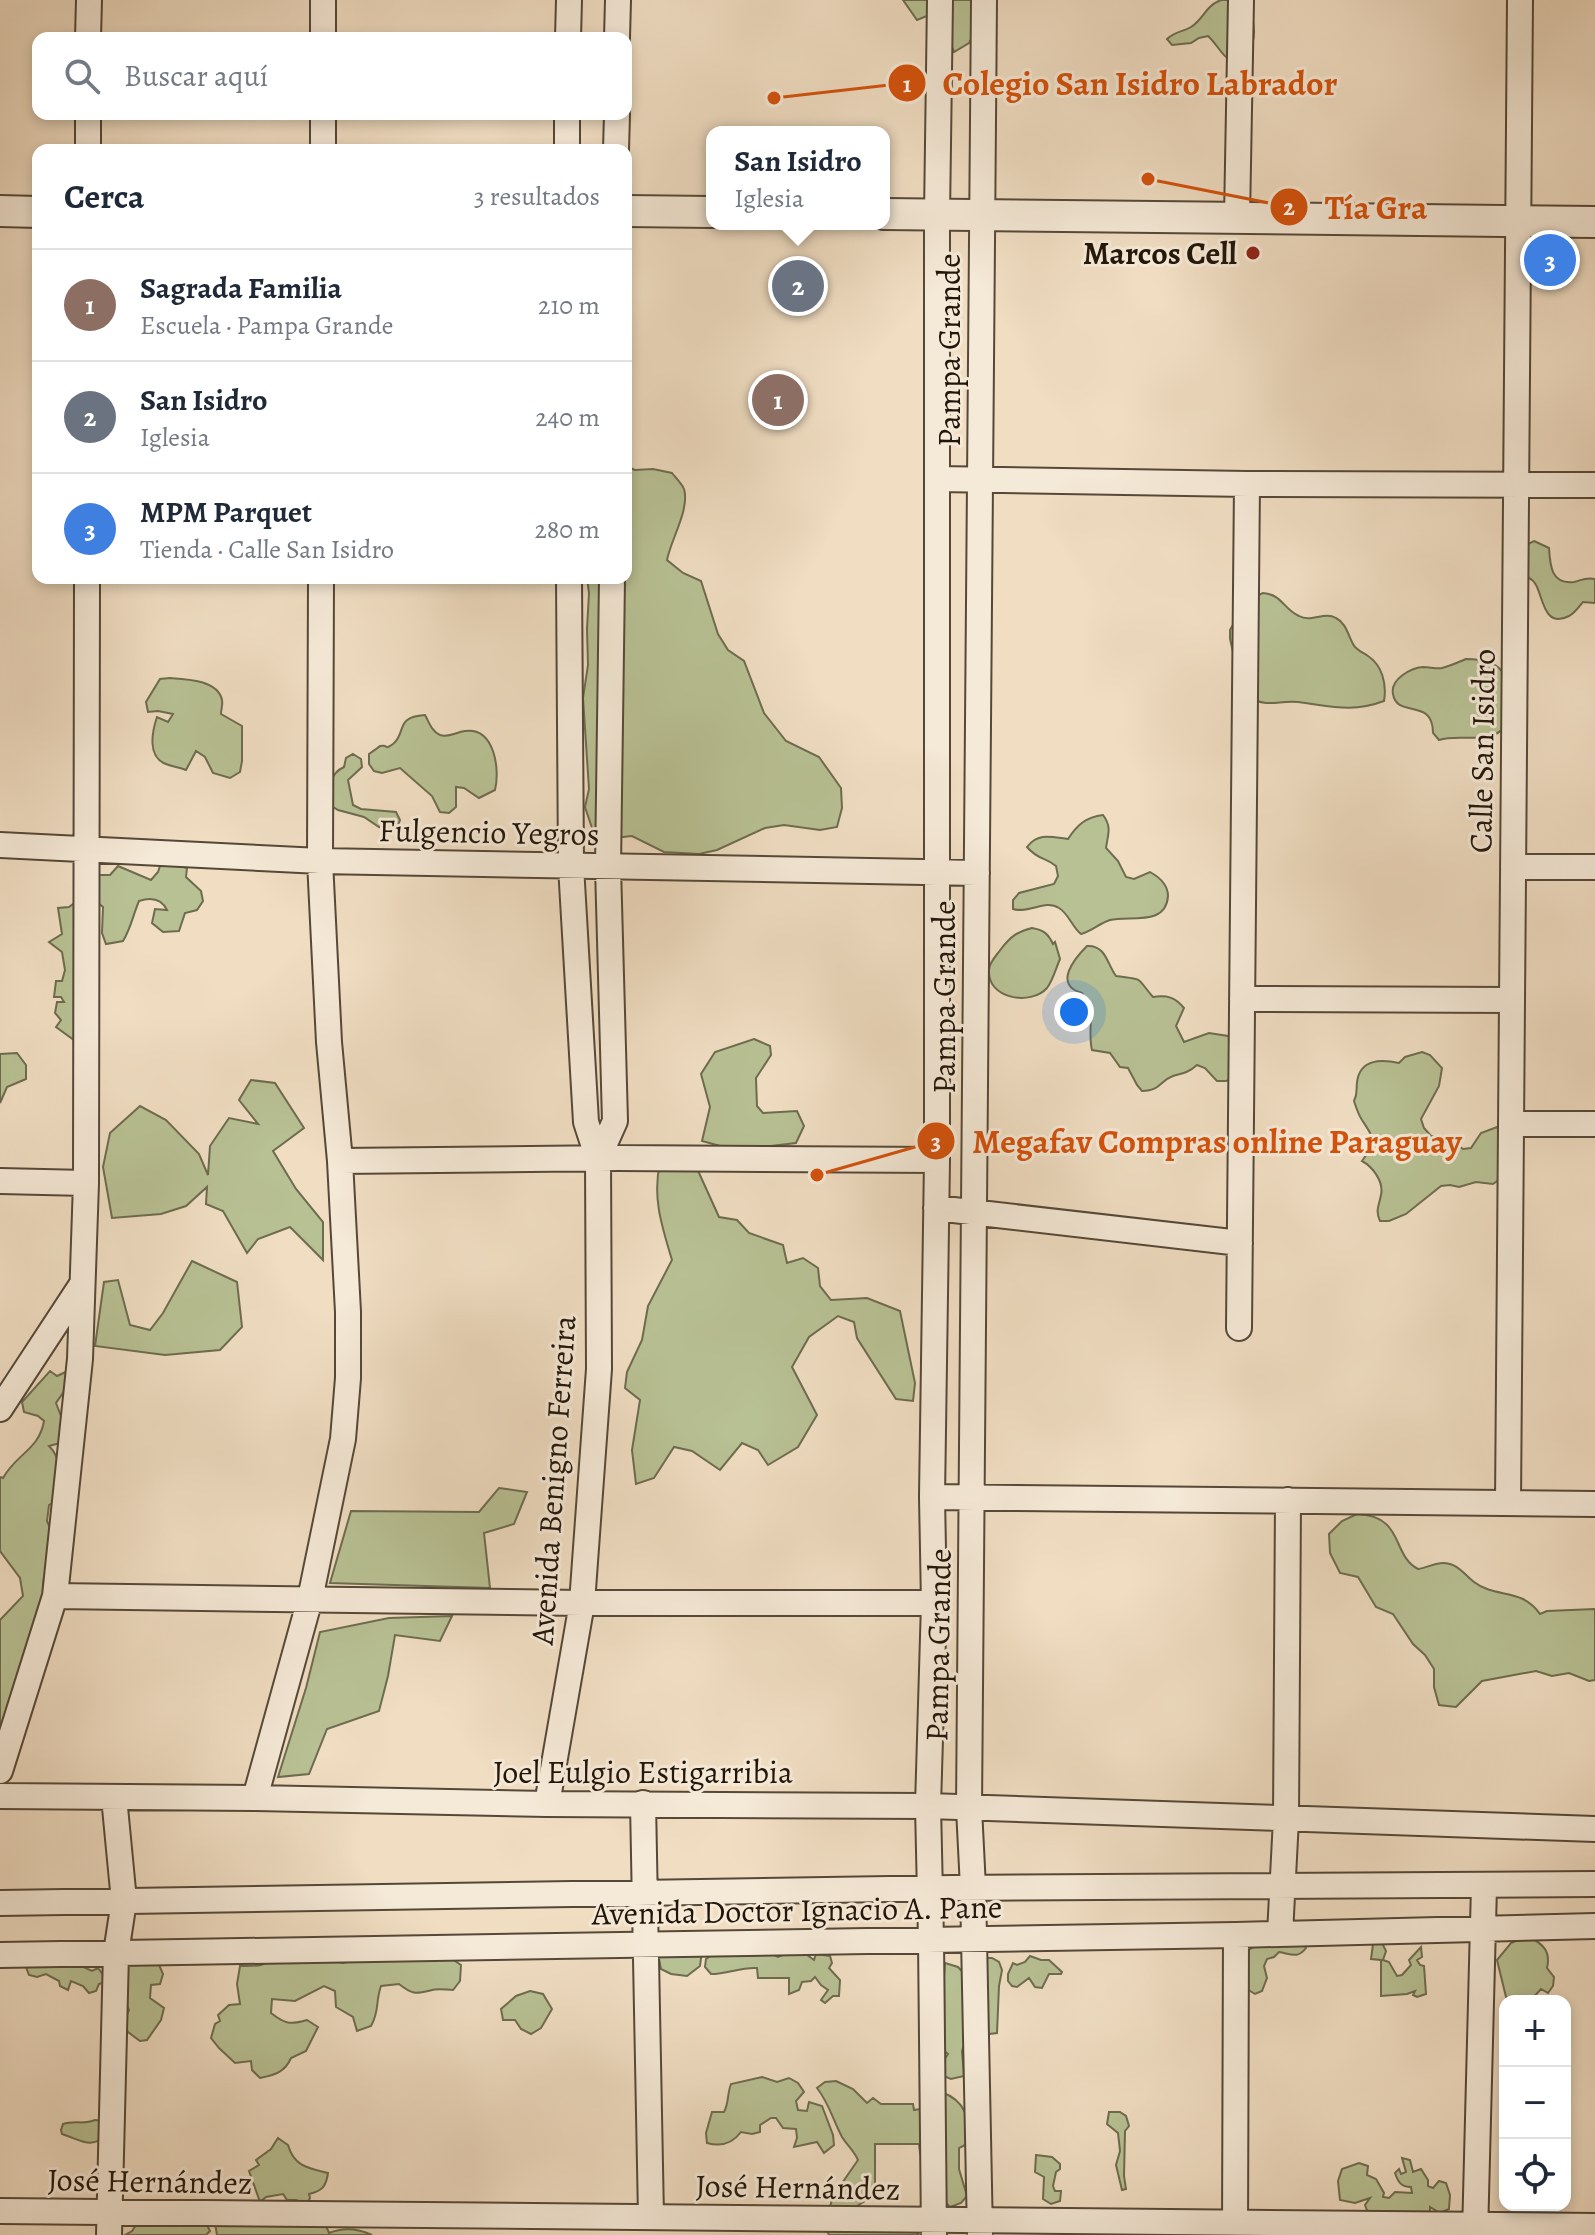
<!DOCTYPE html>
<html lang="es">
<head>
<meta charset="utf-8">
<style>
  :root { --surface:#fff; --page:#f6f6f7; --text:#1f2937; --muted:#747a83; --line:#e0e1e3; --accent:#8f2418 }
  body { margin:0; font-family:Alegreya,serif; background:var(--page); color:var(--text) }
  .controls { position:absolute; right:24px; bottom:24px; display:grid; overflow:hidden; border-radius:16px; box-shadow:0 4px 12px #0003 }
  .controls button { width:72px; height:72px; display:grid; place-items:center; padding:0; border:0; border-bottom:2px solid var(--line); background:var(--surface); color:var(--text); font:40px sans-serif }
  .you { position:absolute; left:1074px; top:1012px; width:28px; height:28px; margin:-20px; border:6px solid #fff; border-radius:50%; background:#1a73e8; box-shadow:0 0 0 12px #1a73e833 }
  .badge { display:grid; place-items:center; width:52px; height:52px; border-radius:50%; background:var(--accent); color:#fff; font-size:26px; font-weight:700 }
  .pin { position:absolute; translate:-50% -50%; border:4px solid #fff; box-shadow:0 2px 8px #0006 }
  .popup { position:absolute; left:706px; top:126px; width:184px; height:104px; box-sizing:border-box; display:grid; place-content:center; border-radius:16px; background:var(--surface); filter:drop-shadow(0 2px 6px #0005); font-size:26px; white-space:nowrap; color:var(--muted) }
  .popup b { font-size:30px; color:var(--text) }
  .popup::after { content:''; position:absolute; left:50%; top:100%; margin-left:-16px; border:16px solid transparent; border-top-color:var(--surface) }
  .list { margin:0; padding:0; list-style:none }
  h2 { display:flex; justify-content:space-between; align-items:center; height:104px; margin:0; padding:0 32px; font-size:34px }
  h2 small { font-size:26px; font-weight:400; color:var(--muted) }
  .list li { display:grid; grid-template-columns:52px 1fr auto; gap:24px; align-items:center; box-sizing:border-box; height:112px; padding:0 32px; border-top:2px solid var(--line) }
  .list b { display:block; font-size:30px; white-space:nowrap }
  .list p { margin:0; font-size:26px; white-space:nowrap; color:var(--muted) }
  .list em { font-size:26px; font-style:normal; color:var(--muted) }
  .icon { flex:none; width:44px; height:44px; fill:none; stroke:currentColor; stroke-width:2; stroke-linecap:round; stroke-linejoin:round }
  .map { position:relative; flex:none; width:1595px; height:2235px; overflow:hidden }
  .search { position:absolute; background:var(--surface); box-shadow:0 4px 12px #0003; left:32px; top:32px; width:600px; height:88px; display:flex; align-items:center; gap:20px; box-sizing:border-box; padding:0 28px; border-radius:16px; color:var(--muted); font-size:30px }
  .panel { position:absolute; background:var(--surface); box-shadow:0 4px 12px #0003; left:32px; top:144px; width:600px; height:440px; border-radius:16px }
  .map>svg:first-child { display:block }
  .green { fill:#b8c194; stroke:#6d6c4f; stroke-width:2 }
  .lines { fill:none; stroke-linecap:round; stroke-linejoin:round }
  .minor-casing { stroke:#564838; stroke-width:28 }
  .tertiary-casing { stroke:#564838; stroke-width:34 }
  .minor { stroke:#f5e9d7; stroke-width:24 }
  .tertiary { stroke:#f5e9d7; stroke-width:30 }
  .poi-dot { fill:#8f2418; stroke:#f5e9d7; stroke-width:3 }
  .labels { text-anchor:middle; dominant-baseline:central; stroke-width:6; stroke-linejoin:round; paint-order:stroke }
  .poi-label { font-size:32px; font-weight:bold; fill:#22160a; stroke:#f5e9d7; text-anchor:end }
  .street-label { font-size:32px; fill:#22160a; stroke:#f5e9d7 }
  .leader { fill:none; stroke:#d4520c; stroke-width:3 }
  .callout-dot { fill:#d4520c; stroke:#f5e9d7; stroke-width:3 }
  .mark-label { font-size:24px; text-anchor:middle; font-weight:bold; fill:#fff }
  .callout-label { font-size:34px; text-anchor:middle; font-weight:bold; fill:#d4520c; stroke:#f5e9d7; stroke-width:6; stroke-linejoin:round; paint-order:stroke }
</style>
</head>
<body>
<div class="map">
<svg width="1595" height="2235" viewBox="0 0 1595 2235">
  <rect width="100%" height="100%" fill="#f0ddc2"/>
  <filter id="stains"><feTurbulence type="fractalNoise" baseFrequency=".0025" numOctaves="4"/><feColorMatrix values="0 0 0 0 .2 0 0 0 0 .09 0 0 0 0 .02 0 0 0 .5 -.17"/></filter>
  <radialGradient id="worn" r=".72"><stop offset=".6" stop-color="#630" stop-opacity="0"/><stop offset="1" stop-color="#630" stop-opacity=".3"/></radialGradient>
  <!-- green -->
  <path class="green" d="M903 0H990L991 5 969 43 954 52 947 35 949 7 917 20Z
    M1221 0H1240C1253 13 1257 28 1252 45L1231 61C1221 55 1217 44 1208 36L1199 38 1191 43 1172 45 1167 39C1175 31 1183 32 1191 27 1204 19 1205 6 1221 0Z
    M626 466 635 470 653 469 672 473C676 478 682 484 684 489 690 509 671 539 667 560L683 573 701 581 718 634 728 650 744 661 764 713 786 741 819 757 841 788 842 808 837 827 820 830 784 825 765 828 717 850 699 854 664 852 632 836 596 840 585 807 589 789 583 698 588 665 587 629 589 593 587 578H626Z
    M1534 541 1549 548C1550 565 1551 585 1574 582 1582 580 1586 577 1595 579V603L1583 602C1579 607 1574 614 1569 616 1544 629 1543 597 1536 585 1533 579 1531 579 1526 576V545Z
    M1263 593C1283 595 1283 609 1299 616 1311 623 1324 611 1336 618 1346 623 1348 635 1353 644 1356 650 1362 652 1368 656 1382 665 1387 684 1384 701 1352 713 1331 706 1298 702 1278 700 1271 708 1249 698L1234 656 1230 639V630L1247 600Z
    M1466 659C1517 660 1506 686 1506 726 1489 746 1461 733 1439 740L1433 733C1433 697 1397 719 1393 694 1390 679 1411 668 1423 667 1430 667 1436 669 1442 668 1450 666 1459 662 1466 659Z
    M170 678C186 679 218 680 222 700 223 705 221 709 221 714L242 726V761L240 772 230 778 213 773 205 757 196 751 186 770C179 767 173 767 166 764 147 757 152 732 157 717L168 722 173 714 158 711 148 712 146 702 160 679Z
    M425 715C429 722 432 732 440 735 449 738 456 732 465 731 495 727 500 770 495 790L479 798 464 788 456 787V807L449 813 440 812 432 796 400 768 382 773 374 771 369 764V754C369 754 379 747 380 746 390 744 383 751 393 744 407 733 394 717 425 715Z
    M353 754 361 759 362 767 348 780 353 805 361 809 396 812 400 820 397 828 388 829 379 827 364 817 338 810 330 805C331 789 327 775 344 767L346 758Z
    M1103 815C1112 827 1108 834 1106 848L1118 861 1126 877 1134 879 1150 872C1159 877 1168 885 1168 896 1166 927 1129 915 1110 920 1100 923 1092 931 1081 934 1072 927 1069 914 1059 908 1045 899 1029 914 1013 909V900L1019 893 1054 884 1058 876 1056 866C1045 857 1038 860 1027 847 1038 832 1052 837 1068 839 1077 825 1086 817 1103 815Z
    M162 860 187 868 186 877 201 891 203 901 197 910 185 913 179 931 163 932 152 923 155 909 167 910C161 898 151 897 139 901 133 915 131 928 123 941L106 944 102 933 103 907 92 898 94 875H110L118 866 151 880 158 872Z
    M77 901 78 1043 56 1027 61 1020 55 1013 57 1002H64L61 997H54L56 981H62L65 970 62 952 49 942 62 934 58 908 69 907Z
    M1032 928C1043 930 1048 933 1053 944L1055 942 1060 959C1056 968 1053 980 1047 988 1031 1006 987 999 989 970 989 962 997 955 1001 949 1011 936 1017 932 1032 928Z
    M1087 946C1106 945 1107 964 1116 976 1145 980 1135 976 1153 997 1167 995 1175 997 1184 1008L1176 1026 1184 1042 1209 1033 1228 1036 1233 1043 1235 1078 1226 1081H1217L1205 1068 1197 1065C1188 1073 1183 1073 1173 1076 1159 1081 1162 1090 1142 1091L1137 1085 1128 1068 1120 1067 1110 1053 1092 1050C1087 1030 1097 1012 1082 993 1053 985 1074 959 1087 946Z
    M754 1039 770 1046 771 1055 756 1078 757 1106 763 1113 797 1111 804 1126 796 1143 735 1150 702 1141 710 1107 701 1074 715 1052Z
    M1422 1052 1430 1055 1442 1068 1439 1086 1421 1119 1424 1128 1431 1136 1448 1138 1463 1149 1471 1148 1481 1133 1497 1127 1505 1143 1500 1179 1493 1184 1476 1182 1459 1187 1450 1185 1441 1186 1406 1214 1389 1221H1380C1375 1210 1379 1206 1381 1195 1384 1182 1373 1167 1362 1161 1377 1141 1375 1140 1362 1120 1358 1114 1356 1107 1354 1101 1358 1093 1356 1090 1357 1082 1360 1059 1381 1059 1399 1063L1405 1057Z
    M17 1053 26 1065V1079L7 1087 0 1103V1054Z
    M251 1080 275 1083 304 1128 273 1151 296 1189 323 1222V1260L290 1227 258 1239 247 1253 223 1211 206 1204 207 1187 186 1206 161 1214 112 1218 103 1167 110 1133 140 1106 166 1120 199 1154 208 1175 210 1146 229 1118 258 1124 239 1100Z
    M660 1163 695 1164 719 1217 737 1220 749 1233 783 1245 787 1263 803 1258 818 1268 820 1286 831 1300 867 1298 900 1311 915 1383 913 1401 896 1399 857 1338 854 1322 838 1316 809 1337 792 1367 817 1415 798 1447 768 1465 758 1450 742 1443 720 1470 692 1451 674 1447 654 1478 636 1484 632 1450 640 1400 625 1388 627 1372 642 1340 648 1306 672 1260C662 1227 652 1197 660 1163Z
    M192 1261 237 1282 242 1327 220 1350 165 1355 95 1346 104 1282 118 1280 130 1325 150 1330 163 1313Z
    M70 1370 65 1390 56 1403 64 1424V1442L49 1446C64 1460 58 1482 56 1501L49 1505 47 1521 52 1533 43 1584V1635L0 1733V1620L23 1596 20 1578 0 1551V1477L3 1478C17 1453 39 1450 44 1421L38 1416 24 1412 22 1402 50 1371 57 1376Z
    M499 1488 527 1492 514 1524 484 1533 490 1588 330 1583 351 1511 479 1512Z
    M1357 1514C1405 1516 1391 1555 1418 1569 1426 1568 1435 1563 1443 1563 1457 1563 1464 1574 1474 1582 1496 1599 1521 1587 1540 1614L1547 1611 1595 1609V1680L1589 1681 1569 1673 1552 1676 1536 1671 1482 1681 1456 1707 1439 1705 1434 1687V1669L1425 1655 1413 1644 1393 1614 1376 1607 1358 1577 1340 1573 1330 1553 1329 1534 1342 1521Z
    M452 1616 440 1641 395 1635 388 1676 379 1711 327 1729 309 1774 278 1777 306 1688 320 1632 389 1618Z
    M1528 1936C1543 1944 1551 1951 1547 1968L1554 1977 1553 1986 1548 1993 1541 1989 1530 2001H1507L1497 1960 1511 1943Z
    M1262 1941 1305 1942 1306 1948C1298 1959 1291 1954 1279 1952L1274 1957 1267 1959 1264 1966 1267 1978 1262 1991 1255 1994 1242 1986 1246 1952Z
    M1382 1943 1386 1951 1383 1960 1389 1962 1397 1976 1402 1975 1411 1965 1409 1960 1421 1947 1422 1957 1417 1960 1420 1965 1424 1966 1426 1994 1417 1997 1413 1995 1415 1991 1407 1994 1381 1996V1960L1371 1959 1373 1944Z
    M702 1951 700 1966 687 1976 671 1974 661 1969 658 1955Z
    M793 1951 807 1955 814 1960 816 1954 830 1956 832 1963 829 1968 840 1980 839 1996H833L825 2003 821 2000 828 1990 821 1985 815 1977 811 1981 802 1982 799 1990 789 1994V1978H758L757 1968C740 1967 728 1974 711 1974L705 1967 706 1959 713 1954 768 1952 778 1957Z
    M154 1953 163 1974 160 1984 151 1985 150 1998 164 2008 161 2020 147 2040 140 2041 128 2032 123 2023 129 2010 120 1991 127 1963Z
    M278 1955 299 1963 304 1958 330 1960 343 1963 360 1959 449 1957 461 1965 460 1981 453 1990C447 1990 438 1988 432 1990 415 1994 413 1995 399 1984L381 1986C375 2003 380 2010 371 2026L357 2031 353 2017 336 2007 335 1991 324 1986 295 2001 272 1999 271 2013C285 2024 290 2025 307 2020L318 2027 306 2051 291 2058C285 2072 275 2075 260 2078L252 2070 251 2061 235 2063 219 2048 211 2038 215 2024 220 2021 218 2015 229 2005 240 2004 237 1984 240 1966C259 1966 263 1967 278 1955Z
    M1030 1956 1041 1960H1049L1062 1972 1061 1974H1049L1042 1988 1035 1987 1029 1978 1017 1987 1012 1986 1008 1981V1974L1013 1963 1017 1965 1025 1962Z
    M986 1958H992L999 1962 1002 1970 999 1986 997 2033 989 2034 984 2038Z
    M46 1963 65 1965 69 1967 75 1963 92 1971 98 1968 104 1976 105 1982 99 1984 96 1991 89 1993 83 1986 71 1981 68 1990 60 1986 59 1981 46 1974 37 1977 29 1975 26 1967 35 1964 44 1967Z
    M945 1963 958 1967 970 1980 971 2024 962 2051 964 2076 951 2079 936 2073 948 2054 935 2043 940 2034Z
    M530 1991 543 1994 552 2009 541 2028 531 2034 521 2029 515 2020H503L501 2009 516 1996Z
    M762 2077 777 2082 789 2078 798 2083 804 2092 796 2101 798 2110 807 2111 809 2102 822 2106 833 2135 834 2145 824 2153 817 2142 794 2147 797 2138 796 2129 783 2128 776 2118H771L760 2125V2132L752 2134 741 2132C732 2144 721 2147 707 2143L706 2133 712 2112H724C729 2103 727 2094 731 2084Z
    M836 2081 853 2089 867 2103 873 2098 881 2104H913L914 2110 921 2109 928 2148 920 2153 919 2144H875V2195L847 2212 908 2223 919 2235H829L821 2218 829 2210 832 2200H843L844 2196 838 2189 858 2160C854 2151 847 2145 842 2137 833 2120 829 2103 817 2088L825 2082Z
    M941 2092C965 2100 972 2120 967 2144L959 2148V2169L967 2196 961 2203 950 2207 938 2195Z
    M1109 2112H1120L1126 2116 1129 2126 1125 2131 1124 2176 1126 2189 1122 2190 1116 2165 1120 2151 1118 2133 1107 2124Z
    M95 2120 105 2121 109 2135C88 2149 84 2141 62 2134L61 2130 63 2124C75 2120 84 2125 95 2120Z
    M278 2138 288 2145C294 2166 307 2168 328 2173 326 2187 322 2191 309 2194L310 2198 307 2204 296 2200H287L283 2194 266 2197 260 2202 249 2171 259 2165 256 2160 271 2149Z
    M1036 2155 1052 2157 1060 2164V2169L1056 2172 1053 2186 1055 2191H1061L1060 2201 1051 2204 1043 2199 1044 2177 1035 2172Z
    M1402 2158 1410 2160 1413 2172 1421 2169 1428 2180V2186L1433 2188 1439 2181 1446 2183 1450 2195 1449 2209 1440 2213 1430 2207V2215L1368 2213 1365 2205 1370 2198 1355 2203 1340 2200 1338 2181 1342 2169 1359 2163 1368 2166 1367 2175 1376 2179 1384 2193 1383 2197 1389 2198 1395 2192 1412 2193 1411 2187C1401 2187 1398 2182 1395 2173L1399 2169 1401 2174 1406 2172Z
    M205 2221 210 2231 206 2235H125L132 2231 138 2222Z
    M324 2221 329 2233C344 2227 357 2228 372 2235H217L215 2223Z"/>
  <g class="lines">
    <!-- minor casing -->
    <g class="minor-casing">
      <path id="minor" d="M88 38 89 0
        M323 38V0
        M568 38 569 0
        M617 38 618 0
        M88 150V114
        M323 150V114
        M567 150V114
        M616 150 617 114
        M1237 218 1241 0
        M938 479 1247 484 1595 485
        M0 845 320 861 977 873
        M1513 867H1595
        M1242 999 1512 1000
        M1511 1124H1595
        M598 1159 615 1121 608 867 612 578
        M340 1161 618 1158 937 1160
        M0 1181 86 1183
        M936 1208 1240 1243
        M1239 1328 1247 484
        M0 1409 82 1284
        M932 1497 1595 1504
        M1508 1503 1520 0
        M55 1596 582 1603H934
        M0 1771 55 1596 80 1359 86 1183 87 578
        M0 1796 255 1798 547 1804 928 1806 1595 1829
        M255 1798 310 1599 343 1439 348 1378V1312L340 1161 329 1042 320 861 321 578
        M643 1803 651 2217
        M547 1804 582 1603 599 1369 598 1159 586 1122 571 866 569 578
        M0 1903 953 1888 1595 1884
        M1280 1934 1286 1819 1288 1500
        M0 1955 1236 1935 1595 1926
        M0 2211 1595 2226
        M109 2235 116 1953 124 1901 114 1797
        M934 2235 931 1940 928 1806 934 1603 932 1497 937 1160V215L940 0
        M980 2235 973 1888 969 1808 984 0
        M1235 2235 1236 1935
        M1475 2235 1484 1886"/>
    </g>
    <!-- tertiary casing -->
    <g class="tertiary-casing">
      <path id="tertiary" d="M0 211 38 212
        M626 211 712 212
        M884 214 1595 222"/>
    </g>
    <!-- minor -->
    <use href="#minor" class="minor"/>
    <!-- tertiary -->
    <use href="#tertiary" class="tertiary"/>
  </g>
  <!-- markers -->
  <circle class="poi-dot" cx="1253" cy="253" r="8"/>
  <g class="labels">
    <!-- poi labels -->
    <g class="poi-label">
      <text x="1237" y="253">Marcos Cell</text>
    </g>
    <!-- street labels -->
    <g class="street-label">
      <text transform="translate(949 350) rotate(-90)">Pampa Grande</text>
      <text transform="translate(1482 751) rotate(-89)">Calle San Isidro</text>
      <text transform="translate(489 832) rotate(1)">Fulgencio Yegros</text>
      <text transform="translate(944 997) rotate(-90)">Pampa Grande</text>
      <text transform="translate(553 1480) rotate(-86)">Avenida Benigno Ferreira</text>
      <text transform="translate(938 1645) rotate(-89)">Pampa Grande</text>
      <text x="643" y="1772">Joel Eulgio Estigarribia</text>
      <text transform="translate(797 1910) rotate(-1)">Avenida Doctor Ignacio A. Pane</text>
      <text transform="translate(150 2181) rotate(1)">José Hernández</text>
      <text transform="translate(798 2187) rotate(1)">José Hernández</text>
    </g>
  </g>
  <!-- callouts -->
  <path class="leader" d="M774 98L907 83M1148 179L1289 207M817 1175L936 1141"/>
  <g class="callout-dot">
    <circle cx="774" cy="98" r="8"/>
    <circle cx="1148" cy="179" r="8"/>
    <circle cx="817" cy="1175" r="8"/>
    <circle cx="907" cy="83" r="20"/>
    <circle cx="1289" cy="207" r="20"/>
    <circle cx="936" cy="1141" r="20"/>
  </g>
  <g class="mark-label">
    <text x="907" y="92">1</text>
    <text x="1289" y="215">2</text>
    <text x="936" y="1150">3</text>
  </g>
  <g class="callout-label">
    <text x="1140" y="95">Colegio San Isidro Labrador</text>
    <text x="1376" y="219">Tía Gra</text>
    <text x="1217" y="1153">Megafav Compras online Paraguay</text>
  </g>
  <rect width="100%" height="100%" filter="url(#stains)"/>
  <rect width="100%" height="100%" fill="url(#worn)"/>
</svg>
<div class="controls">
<button>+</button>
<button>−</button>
<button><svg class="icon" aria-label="locate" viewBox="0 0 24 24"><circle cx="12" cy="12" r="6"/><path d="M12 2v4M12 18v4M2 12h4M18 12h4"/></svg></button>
</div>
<div class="you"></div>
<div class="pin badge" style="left:778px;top:400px;background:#8d6e63">1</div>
<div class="pin badge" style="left:798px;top:286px;background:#6b7280">2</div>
<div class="popup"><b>San Isidro</b>Iglesia</div>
<div class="pin badge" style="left:1550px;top:260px;background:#3f7fe0">3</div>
<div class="search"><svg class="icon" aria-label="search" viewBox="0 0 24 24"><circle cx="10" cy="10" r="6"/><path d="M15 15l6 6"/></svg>Buscar aquí</div>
<section class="panel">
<h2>Cerca<small>3 resultados</small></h2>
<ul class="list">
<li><span class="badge" style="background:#8d6e63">1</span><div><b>Sagrada Familia</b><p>Escuela · Pampa Grande</p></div><em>210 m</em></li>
<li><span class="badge" style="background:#6b7280">2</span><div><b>San Isidro</b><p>Iglesia</p></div><em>240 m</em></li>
<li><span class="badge" style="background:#3f7fe0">3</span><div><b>MPM Parquet</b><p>Tienda · Calle San Isidro</p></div><em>280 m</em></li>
</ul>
</section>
</div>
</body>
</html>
